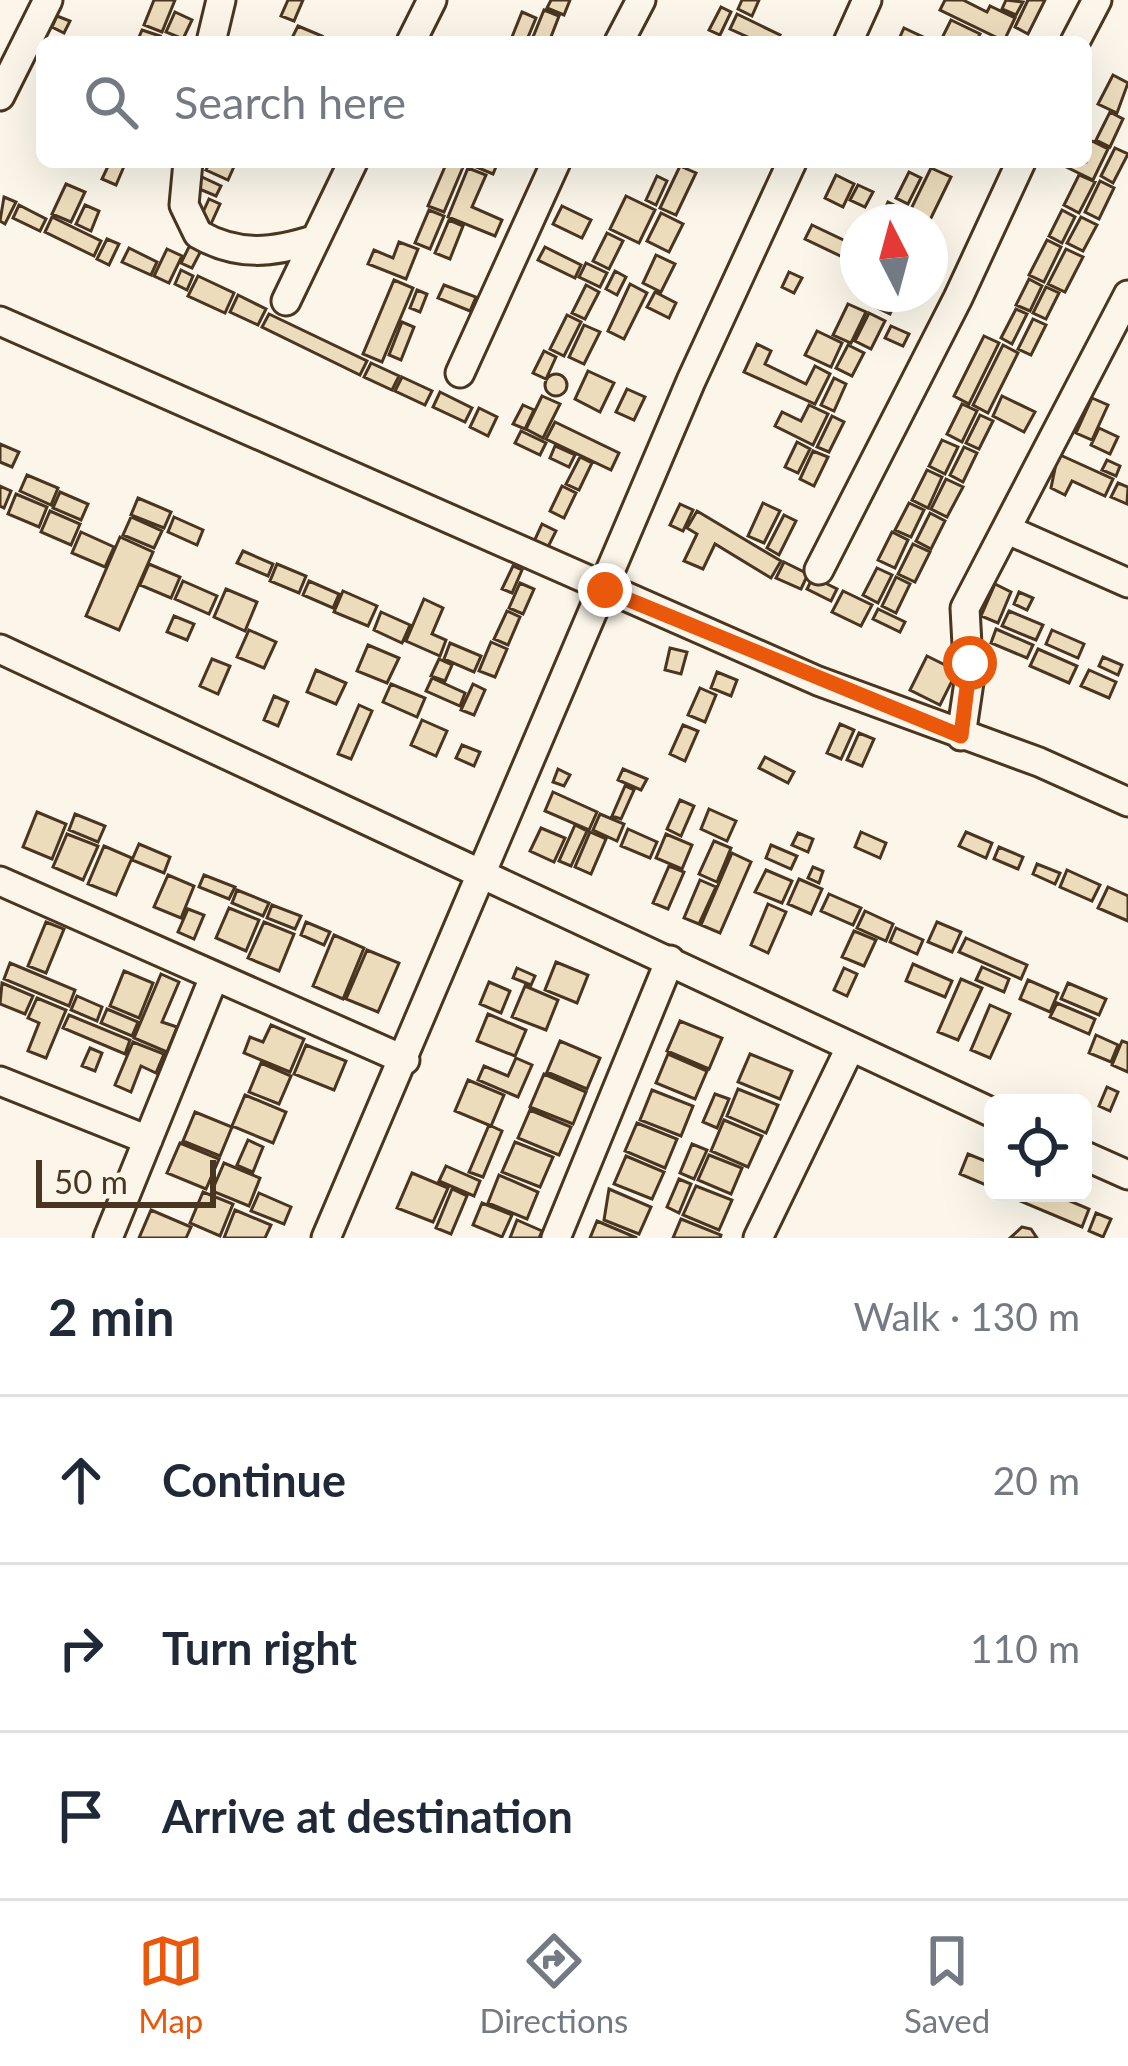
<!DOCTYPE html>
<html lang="en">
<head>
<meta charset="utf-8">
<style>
  :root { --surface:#fff; --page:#f2f2f3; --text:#1f2937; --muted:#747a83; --line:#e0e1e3; --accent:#ea580c }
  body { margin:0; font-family:Lato,sans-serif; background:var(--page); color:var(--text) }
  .controls { position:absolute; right:36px; bottom:36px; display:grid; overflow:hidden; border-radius:18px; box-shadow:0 12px 48px #0002 }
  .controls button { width:108px; height:108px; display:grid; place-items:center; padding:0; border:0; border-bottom:3px solid var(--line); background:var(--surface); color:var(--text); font:60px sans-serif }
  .compass { position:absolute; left:840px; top:204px; width:108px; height:108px; border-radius:50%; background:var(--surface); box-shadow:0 12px 48px #0002; rotate:354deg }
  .scale { position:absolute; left:36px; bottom:30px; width:180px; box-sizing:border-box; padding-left:12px; border:6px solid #4a3520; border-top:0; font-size:33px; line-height:42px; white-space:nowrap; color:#4a3520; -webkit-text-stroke:9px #fbf6e9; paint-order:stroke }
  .stop { position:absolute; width:36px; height:36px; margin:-27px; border:9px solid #ea580c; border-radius:50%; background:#fff }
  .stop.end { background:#ea580c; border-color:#fff; box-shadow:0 3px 12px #0008 }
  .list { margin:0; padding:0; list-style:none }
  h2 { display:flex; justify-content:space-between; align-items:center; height:156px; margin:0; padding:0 48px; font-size:51px }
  h2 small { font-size:39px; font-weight:400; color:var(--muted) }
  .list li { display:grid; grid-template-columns:78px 1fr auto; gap:36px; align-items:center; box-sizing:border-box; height:168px; padding:0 48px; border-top:3px solid var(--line) }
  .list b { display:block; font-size:45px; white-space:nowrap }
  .list em { font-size:39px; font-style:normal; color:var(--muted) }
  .icon { flex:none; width:66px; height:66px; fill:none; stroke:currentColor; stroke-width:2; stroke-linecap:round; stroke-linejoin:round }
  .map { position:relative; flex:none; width:1128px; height:1238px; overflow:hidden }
  .search { position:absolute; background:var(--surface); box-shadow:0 12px 48px #0002; left:36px; right:36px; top:36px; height:132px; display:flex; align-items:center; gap:30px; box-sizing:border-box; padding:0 42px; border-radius:18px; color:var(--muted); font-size:45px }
  .sheet { height:660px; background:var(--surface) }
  nav { display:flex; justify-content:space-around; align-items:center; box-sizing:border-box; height:168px; border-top:3px solid var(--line); background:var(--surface); font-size:33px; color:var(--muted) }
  nav a { display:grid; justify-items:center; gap:6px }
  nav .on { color:var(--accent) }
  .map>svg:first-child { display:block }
  .building { fill:#ecdcbc; stroke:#4a3520; stroke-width:3 }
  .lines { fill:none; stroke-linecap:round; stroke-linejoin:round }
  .minor-casing { stroke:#4a3520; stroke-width:33 }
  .minor { stroke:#fbf6e9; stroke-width:27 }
  .route { stroke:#ea580c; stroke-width:15 }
</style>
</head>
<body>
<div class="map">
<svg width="1128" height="1238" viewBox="0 0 1128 1238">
  <rect width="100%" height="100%" fill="#fbf6e9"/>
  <!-- building -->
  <path class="building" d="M154 0H175L162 32 144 25Z
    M288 0H303L294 21 281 16Z
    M551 0H570L564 15 547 8Z
    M742 0H759L752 16 738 9Z
    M945 0H963L987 12 990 6 1015 18 1004 41 940 10Z
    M1006 0 1023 2 1016 15 1002 9Z
    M1028 0H1045L1028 34 1015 27Z
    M721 7 731 12 720 35 709 30Z
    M544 10 559 16 549 42H531Z
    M175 12 192 20 183 39 166 32Z
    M522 12 536 18 526 42H510Z
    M737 14 780 35 776 42H759L730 29Z
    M57 16 70 21 64 33 52 27Z
    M951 20 980 34 976 42H940Z
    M298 26 322 36 319 42H290Z
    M904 28 923 37 920 42 899 39Z
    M142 30 160 36 157 42H137Z
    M1113 75 1128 83 1117 113 1098 104Z
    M1110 112 1123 119 1110 147 1096 140Z
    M1090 140 1108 149 1093 180 1056 162H1086Z
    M1115 148 1128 154 1113 183 1101 176Z
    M110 162 125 164 116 185 102 179Z
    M210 162H236L228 180 206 170Z
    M447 162 463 167 444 212 428 206Z
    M478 162H498L493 174 476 167Z
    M680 166 696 173 676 215 660 208Z
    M468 168 486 175 472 207 502 220 495 236 448 217Z
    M931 168 951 177 930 220 910 211Z
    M909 172 921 178 908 204 896 198Z
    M836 175 854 184 843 207 825 198Z
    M1079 175 1095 182 1079 213 1064 205Z
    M657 176 667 181 656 205 646 200Z
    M202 177 221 186 216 196 197 188Z
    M1100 181 1114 188 1099 219 1085 212Z
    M66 184 85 192 71 222 52 214Z
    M858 185 873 192 865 207 850 200Z
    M626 196 655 210 639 243 610 229Z
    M4 197 16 202 5 224 0 221Z
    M209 199 220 204 210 226 199 221Z
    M888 202 904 210 898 222H879Z
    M19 205 46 219 40 231 13 218Z
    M85 205 99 211 91 231 76 224Z
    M562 206 591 220 582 238 553 224Z
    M429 210 444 216 430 249 415 243Z
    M1062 210 1075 217 1062 243 1049 236Z
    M905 211 922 220 921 222H900Z
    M661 213 683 224 669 252 647 241Z
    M52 217 101 241 94 256 45 232Z
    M1081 217 1097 225 1083 251 1067 243Z
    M449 220 463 226 450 259 435 253Z
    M812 225 858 247 857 264 805 239Z
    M607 233 623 241 609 269 593 261Z
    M194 237 205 243 192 268 181 263Z
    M107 239 119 244 109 265 97 259Z
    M1047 240 1061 247 1044 282 1029 275Z
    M399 242 418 249 406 279 368 264 374 250 393 258Z
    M545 247 581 265 575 278 538 260Z
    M129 248 157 262 151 275 122 262Z
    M167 249 182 256 169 283 154 276Z
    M1066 249 1083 257 1065 292 1048 284Z
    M656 255 675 264 661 292 643 283Z
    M586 263 607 273 600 287 579 277Z
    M181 270 193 276 187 290 175 284Z
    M615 271 626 277 617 295 606 289Z
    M789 272 802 278 794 293 782 287Z
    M198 276 234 293 225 313 188 296Z
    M1029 279 1042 286 1030 311 1016 305Z
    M394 280 413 288 382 362 363 354Z
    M630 284 647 293 624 339 608 331Z
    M444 285 476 297 470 311 438 298Z
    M586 285 599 292 585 319 572 313Z
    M1046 287 1059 293 1046 319 1033 313Z
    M417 290 427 294 420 312 410 308Z
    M655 292 676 303 669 318 647 307Z
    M883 294H899L890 314 876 307Z
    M238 295 266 309 258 325 230 312Z
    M848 304 866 312 851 343 833 335Z
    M1016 309 1027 314 1012 344 1001 338Z
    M869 313 885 321 871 349 855 341Z
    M269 314 367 361 360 375 262 327Z
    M567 315 581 322 564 356 550 349Z
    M1033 319 1046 325 1031 355 1018 349Z
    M402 322 414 327 401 360 389 355Z
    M584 325 600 332 584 364 569 357Z
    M891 326 909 334 903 346 885 338Z
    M817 331 842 343 831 367 805 355Z
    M984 336 999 343 969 404 954 396Z
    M757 344 771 351 765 364 806 384 815 366 830 374 815 404 744 372Z
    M848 345 864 353 852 376 836 368Z
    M1003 345 1018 353 988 413 973 405Z
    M544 351 556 357 546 379 533 373Z
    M371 363 399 376 392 390 364 377Z
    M588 371 614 383 600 412 575 399Z
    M545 385a11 11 0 1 1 22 0a11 11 0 1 1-22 0Z
    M402 377 432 391 425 405 395 391Z
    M834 378 846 384 834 411 821 405Z
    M627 389 645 397 634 420 616 412Z
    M440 392 472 408 465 422 433 407Z
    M542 396 560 404 543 438 526 429Z
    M1002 396 1035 412 1024 432 993 416Z
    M1092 398 1108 405 1092 440 1076 433Z
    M962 404 977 411 962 442 947 434Z
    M523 405 534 410 525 429 513 424Z
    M809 405 828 414 813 445 775 426 782 412 801 421Z
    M479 408 497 417 488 436 470 427Z
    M980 415 993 421 979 449 966 443Z
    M832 416 844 422 829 452 817 447Z
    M555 422 619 453 611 470 546 439Z
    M1099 428 1118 437 1110 454 1091 445Z
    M521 431 546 443 540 455 515 443Z
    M942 440 958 447 945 474 929 466Z
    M797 442 810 449 798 473 785 467Z
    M0 444 19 452 12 467 0 462Z
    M555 446 575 455 569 467 550 458Z
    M964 447 977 453 963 482 950 475Z
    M813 451 828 457 814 486 800 479Z
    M1058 454 1113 479 1105 496 1072 481 1065 495 1051 488Z
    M580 457 592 463 579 490 566 484Z
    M1107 460 1120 466 1116 476 1102 470Z
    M927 470 942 477 928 508 912 500Z
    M27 475 58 488 51 505 20 491Z
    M946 479 963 487 947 517 931 509Z
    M1118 483 1128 487 1127 504 1111 497Z
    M0 486 11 491 4 508 0 506Z
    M562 486 576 493 564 518 550 511Z
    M60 492 88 504 81 520 53 508Z
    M16 494 47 507 39 527 8 514Z
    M138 498 171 512 164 528 131 515Z
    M763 503 780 511 764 543 748 536Z
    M909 503 924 510 911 537 895 530Z
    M680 504 693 510 683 531 670 525Z
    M50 511 80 524 71 545 41 532Z
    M697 511 781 561 771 578 715 544 703 569 684 561 697 534 687 528Z
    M930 513 945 521 931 549 916 541Z
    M784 515 796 521 779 555 767 548Z
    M131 517 162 531 154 548 123 535Z
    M174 517 203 530 197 545 168 532Z
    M542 524 556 531 544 555 531 548Z
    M81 532 114 547 105 567 72 553Z
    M892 532 908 540 895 568 878 560Z
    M120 537 153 552 119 630 86 616Z
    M913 544 930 552 915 582 898 574Z
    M243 551 273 564 268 576 237 563Z
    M784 562 808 574 801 589 776 578Z
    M149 564 180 577 171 598 140 585Z
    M277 564 306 576 299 593 270 581Z
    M513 566 522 570 512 593 502 589Z
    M877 568 892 575 878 603 863 595Z
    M813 577 837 589 831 601 807 589Z
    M896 577 910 584 896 613 882 606Z
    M183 581 217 596 209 614 175 599Z
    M309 581 339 594 333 608 303 595Z
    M520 583 534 589 523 614 509 608Z
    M995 584 1011 592 998 623 981 616Z
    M226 589 257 602 245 631 214 617Z
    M343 591 377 606 368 626 334 612Z
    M843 591 872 605 861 626 832 612Z
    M1019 592 1033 598 1027 610 1014 604Z
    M424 599 443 608 432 634 446 640 440 656 406 641Z
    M878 609 905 622 900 632 873 619Z
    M507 611 520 617 508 645 494 639Z
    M1009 611 1043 625 1036 640 1002 626Z
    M381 612 410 625 402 643 374 630Z
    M174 616 194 624 187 640 167 632Z
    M996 629 1033 645 1027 658 991 643Z
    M249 630 276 642 264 668 237 657Z
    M1052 630 1084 644 1078 658 1046 644Z
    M491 642 507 649 495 677 479 671Z
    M450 643 481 656 474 672 444 659Z
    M368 645 399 658 387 683 357 671Z
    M670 648 687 652 681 674 665 670Z
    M1038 649 1077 666 1069 683 1030 666Z
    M927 656 957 671 940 705 910 690Z
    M1103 657 1122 665 1118 675 1099 666Z
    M212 659 230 666 218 694 200 686Z
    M439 659 452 665 445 681 431 676Z
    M316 670 346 683 336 704 307 692Z
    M1089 670 1116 682 1109 698 1081 686Z
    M717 672 737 680 731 696 711 688Z
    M432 678 465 693 460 706 426 691Z
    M391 684 425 698 417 717 383 702Z
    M473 684 485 690 474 715 461 710Z
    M700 688 716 695 705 722 688 715Z
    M274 696 288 702 278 726 264 720Z
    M359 705 372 711 351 759 338 754Z
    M422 720 447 731 436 756 411 745Z
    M840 724 854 730 841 759 827 753Z
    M683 725 698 731 685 761 670 754Z
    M859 733 874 739 862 766 847 760Z
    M462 745 480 752 474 766 456 758Z
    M765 757 794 772 788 783 759 768Z
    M558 769 570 775 564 786 553 782Z
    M623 769 647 779 641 790 618 780Z
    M625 786 634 790 621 819 612 816Z
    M553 792 597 812 589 830 545 811Z
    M680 800 694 806 681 836 667 829Z
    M709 809 736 821 727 841 701 829Z
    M37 812 66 824 52 859 23 847Z
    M75 814 105 826 98 842 69 830Z
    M600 814 624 824 617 841 593 830Z
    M575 825 587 831 571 866 559 861Z
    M541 828 565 838 554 862 530 851Z
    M628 829 657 842 650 858 621 846Z
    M590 832 606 839 591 874 575 867Z
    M861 832 886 843 880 858 855 847Z
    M966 832 992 843 986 858 959 846Z
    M798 833 813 839 808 852 792 845Z
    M67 834 98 846 83 880 53 867Z
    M666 834 692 845 682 869 656 858Z
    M714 841 731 848 717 882 699 874Z
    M139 844 170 857 164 873 132 860Z
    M771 845 797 856 791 869 766 858Z
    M104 846 132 858 116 895 88 884Z
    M999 847 1023 857 1018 869 994 859Z
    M732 853 751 862 720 933 701 925Z
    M1037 864 1060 873 1055 884 1033 874Z
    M669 866 684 872 668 909 653 903Z
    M813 867 823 871 819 883 808 878Z
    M766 870 792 881 782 903 755 892Z
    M1067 870 1100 885 1092 901 1060 887Z
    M168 875 194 886 181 918 154 907Z
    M204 875 235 887 229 899 199 887Z
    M799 879 822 889 811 914 788 904Z
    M700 880 716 887 699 924 684 918Z
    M1108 887 1128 896V921L1098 908Z
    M237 890 269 903 263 916 232 903Z
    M829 894 861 908 853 925 821 911Z
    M768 904 786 912 768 953 751 945Z
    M272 905 301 916 295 929 267 918Z
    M229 908 259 920 246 951 216 938Z
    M188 909 204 915 194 939 178 932Z
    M865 911 893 924 886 941 857 928Z
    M46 922 64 929 46 973 28 966Z
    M264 922 294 934 279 971 248 958Z
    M306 922 330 932 324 945 301 935Z
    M937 922 961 932 952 952 928 942Z
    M896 928 923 940 917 954 890 942Z
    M854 931 876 940 864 966 842 957Z
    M334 935 364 948 343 999 313 986Z
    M966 938 1027 965 1021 979 959 952Z
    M367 950 399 963 378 1012 346 999Z
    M556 962 588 975 577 1003 545 990Z
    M10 963 75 990 69 1006 4 979Z
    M913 964 952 981 945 997 906 981Z
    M982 967 1009 979 1004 992 976 980Z
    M517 968 535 976 531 985 513 978Z
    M844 968 857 974 847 996 834 990Z
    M124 971 153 983 139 1018 110 1006Z
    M161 974 179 982 162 1022 177 1027 167 1052 134 1038Z
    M961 979 982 988 958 1040 938 1032Z
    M1028 980 1058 993 1050 1012 1020 999Z
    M489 982 510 991 501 1013 480 1004Z
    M2 983 33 996 25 1014 0 1004Z
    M1068 983 1106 999 1099 1015 1061 999Z
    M525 986 558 1000 546 1030 512 1017Z
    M77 996 102 1007 97 1021 71 1010Z
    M37 998 66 1010 46 1058 28 1051 39 1023 28 1018Z
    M1057 1003 1095 1019 1089 1034 1050 1017Z
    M990 1005 1010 1014 990 1058 971 1050Z
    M107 1009 138 1022 132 1036 101 1023Z
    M488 1014 526 1030 515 1056 477 1041Z
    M69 1015 130 1040 125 1054 63 1028Z
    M680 1021 722 1038 709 1069 667 1051Z
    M271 1025 304 1039 290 1072 244 1053 250 1037 263 1042Z
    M1096 1035 1118 1045 1111 1062 1089 1053Z
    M560 1041 600 1058 587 1089 547 1072Z
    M1122 1041 1128 1043V1072L1112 1065Z
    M133 1042 164 1054 156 1073 141 1066 131 1092 115 1085Z
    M306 1045 346 1061 334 1090 294 1074Z
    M90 1048 102 1053 95 1071 82 1066Z
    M668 1054 707 1071 695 1099 656 1083Z
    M750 1054 792 1071 780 1099 738 1082Z
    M516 1058 532 1065 518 1097 478 1080 484 1066 508 1076Z
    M261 1063 291 1076 279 1104 249 1092Z
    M544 1074 586 1092 573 1124 530 1107Z
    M468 1080 504 1095 491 1126 455 1111Z
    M1107 1087 1118 1092 1110 1111 1099 1106Z
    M738 1089 778 1105 766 1133 727 1116Z
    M652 1090 693 1106 681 1136 640 1120Z
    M715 1094 729 1099 717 1128 703 1122Z
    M245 1095 286 1112 273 1143 232 1126Z
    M530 1110 571 1127 559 1155 518 1138Z
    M195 1112 232 1127 220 1156 183 1141Z
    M724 1120 762 1136 748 1167 711 1151Z
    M637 1123 677 1139 665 1168 625 1151Z
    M489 1125 502 1131 483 1177 469 1172Z
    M248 1140 263 1147 253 1172 237 1165Z
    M515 1142 553 1157 540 1187 502 1172Z
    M180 1143 219 1159 206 1189 167 1173Z
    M692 1144 707 1150 694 1179 680 1173Z
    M968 1154 993 1164V1188L960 1174Z
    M709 1155 742 1168 731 1194 698 1180Z
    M626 1156 664 1172 652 1199 614 1184Z
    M224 1163 260 1178 249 1206 212 1191Z
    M446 1166 480 1181 474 1196 439 1181Z
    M412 1173 448 1188 433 1222 397 1208Z
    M499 1175 538 1192 527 1219 488 1203Z
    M679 1179 691 1184 679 1213 667 1207Z
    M696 1186 732 1200 719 1230 683 1215Z
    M452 1189 467 1196 451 1234 436 1228Z
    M609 1189 651 1207 639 1234 604 1220Z
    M203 1192 233 1204 220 1236 190 1223Z
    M259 1193 291 1207 284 1224 251 1211Z
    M1023 1193H1051L1089 1209 1082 1227 1020 1201Z
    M482 1203 512 1215 502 1237 473 1225Z
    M151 1210 191 1227 186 1238H139Z
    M235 1210 271 1225 265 1238H224Z
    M1096 1213 1111 1219 1103 1237 1089 1231Z
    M681 1219 721 1235 720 1238H673Z
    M517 1220 542 1231 539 1238H510Z
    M597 1221 637 1238H590Z
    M1022 1227 1031 1229 1037 1238H1010Z"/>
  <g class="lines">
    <!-- minor casing -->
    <g class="minor-casing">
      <path id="minor" d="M211 42 221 0
        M411 42 432 0
        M619 42 641 0
        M848 42 867 0
        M1075 42 1097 0
        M0 96 48 0
        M188 162 184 205 198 234C238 257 273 253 316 239
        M286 301 353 162
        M0 321 818 681 1039 762 1128 802
        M460 373 556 162
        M1008 530 1128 583
        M819 570 958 298 1021 162
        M0 649 993 1113
        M961 736 969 682 965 608 1128 295
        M0 881 405 1060
        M0 1081 148 1140
        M1083 1155 1128 1175
        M108 1238 214 977
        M326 1238 691 381 792 162
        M556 1238 670 960
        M758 1238 850 1048"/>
    </g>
    <!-- minor -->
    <use href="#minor" class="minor"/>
  </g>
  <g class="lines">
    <!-- route -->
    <path class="route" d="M605 590 961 736 970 663"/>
  </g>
</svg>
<div class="controls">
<button><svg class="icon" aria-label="locate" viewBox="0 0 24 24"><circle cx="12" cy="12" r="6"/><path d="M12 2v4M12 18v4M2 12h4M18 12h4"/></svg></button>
</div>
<svg class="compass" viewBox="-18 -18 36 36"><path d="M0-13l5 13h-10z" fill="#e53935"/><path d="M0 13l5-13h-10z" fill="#747a83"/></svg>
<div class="scale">50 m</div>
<div class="stop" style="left:970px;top:663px"></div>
<div class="stop end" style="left:605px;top:590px"></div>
<div class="search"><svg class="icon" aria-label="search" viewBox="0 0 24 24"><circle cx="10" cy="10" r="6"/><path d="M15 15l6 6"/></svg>Search here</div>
</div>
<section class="sheet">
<h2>2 min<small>Walk · 130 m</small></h2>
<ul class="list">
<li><svg class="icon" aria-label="ahead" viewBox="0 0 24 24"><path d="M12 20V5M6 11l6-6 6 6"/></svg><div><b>Continue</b></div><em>20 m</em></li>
<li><svg class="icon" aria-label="right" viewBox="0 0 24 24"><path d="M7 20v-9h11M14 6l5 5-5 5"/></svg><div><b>Turn right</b></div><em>110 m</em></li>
<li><svg class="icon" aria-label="arrive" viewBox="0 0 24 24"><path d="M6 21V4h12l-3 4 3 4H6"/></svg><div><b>Arrive at destination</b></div></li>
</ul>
</section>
<nav>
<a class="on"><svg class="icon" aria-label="map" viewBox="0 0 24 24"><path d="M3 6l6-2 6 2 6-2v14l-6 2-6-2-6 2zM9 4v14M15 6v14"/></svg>Map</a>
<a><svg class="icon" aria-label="directions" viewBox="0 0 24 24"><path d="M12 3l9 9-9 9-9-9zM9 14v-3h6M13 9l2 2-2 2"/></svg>Directions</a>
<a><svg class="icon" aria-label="saved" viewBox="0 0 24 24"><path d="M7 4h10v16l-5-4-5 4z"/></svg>Saved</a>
</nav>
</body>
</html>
